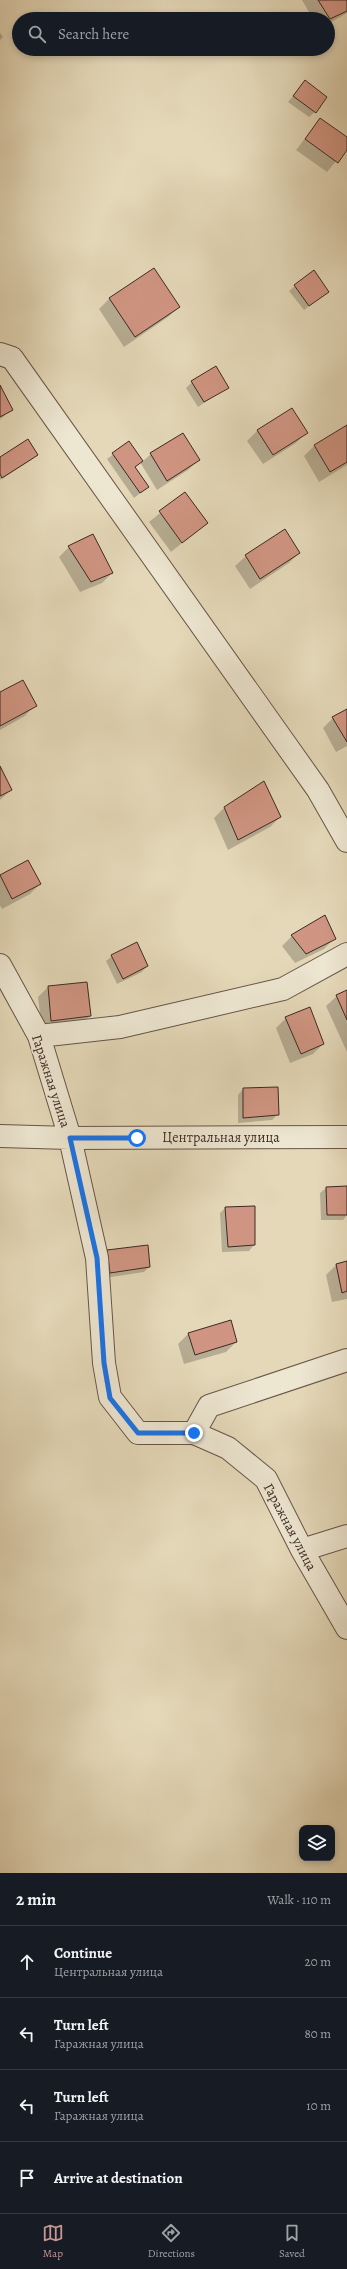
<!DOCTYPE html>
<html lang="en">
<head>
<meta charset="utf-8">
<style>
  :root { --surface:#171b24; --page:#20242c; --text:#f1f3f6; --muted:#9ea1a6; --line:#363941; --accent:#c59692 }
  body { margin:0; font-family:Alegreya,serif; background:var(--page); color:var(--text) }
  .controls { position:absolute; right:12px; bottom:12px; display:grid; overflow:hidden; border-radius:8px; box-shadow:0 2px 6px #0003 }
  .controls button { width:36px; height:36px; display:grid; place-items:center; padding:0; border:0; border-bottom:1px solid var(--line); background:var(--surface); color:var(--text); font:20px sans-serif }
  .stop { position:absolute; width:12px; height:12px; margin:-9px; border:3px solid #1a73e8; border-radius:50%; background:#fff }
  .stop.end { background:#1a73e8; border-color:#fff; box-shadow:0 1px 4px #0008 }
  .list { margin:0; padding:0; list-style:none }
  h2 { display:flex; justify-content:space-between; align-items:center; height:52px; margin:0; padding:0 16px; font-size:17px }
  h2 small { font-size:13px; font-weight:400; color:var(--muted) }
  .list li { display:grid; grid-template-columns:26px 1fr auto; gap:12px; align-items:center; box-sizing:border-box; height:72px; padding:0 16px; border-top:1px solid var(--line) }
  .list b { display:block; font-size:15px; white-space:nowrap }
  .list p { margin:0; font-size:13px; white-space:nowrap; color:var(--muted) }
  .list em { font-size:13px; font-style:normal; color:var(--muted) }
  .icon { flex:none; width:22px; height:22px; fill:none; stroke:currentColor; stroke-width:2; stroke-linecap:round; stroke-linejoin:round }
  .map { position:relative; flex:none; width:347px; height:1873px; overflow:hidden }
  .search { position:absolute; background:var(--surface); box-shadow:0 2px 6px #0003; left:12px; right:12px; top:12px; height:44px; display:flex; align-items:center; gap:10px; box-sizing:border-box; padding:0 14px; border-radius:22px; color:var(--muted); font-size:15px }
  .sheet { height:340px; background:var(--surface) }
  nav { display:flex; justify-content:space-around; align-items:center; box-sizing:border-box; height:56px; border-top:1px solid var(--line); background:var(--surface); font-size:11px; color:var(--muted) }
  nav a { display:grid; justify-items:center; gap:2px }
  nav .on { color:var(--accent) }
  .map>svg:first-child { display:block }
  .shadow { fill:#0003 }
  .building { fill:#d09582; stroke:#3d2922 }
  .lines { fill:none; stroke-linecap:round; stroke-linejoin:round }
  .minor-casing { stroke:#675548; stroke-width:24 }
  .minor { stroke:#ede6d1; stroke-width:22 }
  .route { stroke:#1a73e8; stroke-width:5 }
  .labels { text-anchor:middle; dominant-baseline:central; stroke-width:3.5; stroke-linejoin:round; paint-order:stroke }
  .street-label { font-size:14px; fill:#3d2922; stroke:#ede6d1 }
</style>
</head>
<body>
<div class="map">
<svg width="347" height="1873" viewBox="0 0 347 1873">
  <rect width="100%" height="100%" fill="#e4d8b8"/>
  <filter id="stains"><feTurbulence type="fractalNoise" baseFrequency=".005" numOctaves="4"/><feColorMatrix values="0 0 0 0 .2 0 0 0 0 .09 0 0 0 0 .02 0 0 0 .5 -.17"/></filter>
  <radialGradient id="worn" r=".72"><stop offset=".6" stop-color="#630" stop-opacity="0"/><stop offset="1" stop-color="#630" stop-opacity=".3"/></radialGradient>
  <!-- shadow -->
  <path class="shadow" d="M302 0H347V13L328 24V19H313Z
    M0 33 3 37 0 40Z
    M305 82 315 112 309 117 288 102Z
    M320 119 347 139V148L327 172 296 150Z
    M154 269 179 307 168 317 124 347 99 309 109 299Z
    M295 286 328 291 304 310 289 291Z
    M192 382 227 387 198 407 186 388Z
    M0 387 11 409 0 420 1 417Z
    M347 427V465L319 482 304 456 314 446Z
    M257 431 306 433 296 443 263 464 247 441Z
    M128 443 142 462 151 454 199 460 188 470 157 490 140 462 134 468 148 487 134 498 107 459Z
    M37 454 31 460 0 480V458Z
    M185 493 207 523 171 552 149 522Z
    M285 531 299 553 289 563 250 589 235 566 246 556Z
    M69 547 112 573 102 583 80 592 59 557Z
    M0 694 35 705 25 716 0 730Z
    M347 710V746L336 752 323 728 333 718Z
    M0 769 11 790 0 800Z
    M225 807 280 817 270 827 228 850 214 818Z
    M28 861 40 884 30 894 2 909 0 905V876Z
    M292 936 334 939 324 949 295 963 282 946Z
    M112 956 147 966 142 972 117 984 106 961Z
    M48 987 90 1016 79 1026 42 1030 38 997Z
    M347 991V1052L326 1006 337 996Z
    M286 1018 323 1044 313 1054 290 1063 276 1028Z
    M243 1089 278 1114 272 1120 238 1123V1095Z
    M347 1187V1215L343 1220H321L320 1193 326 1188Z
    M254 1207V1245L249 1251 222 1252 220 1213 225 1208Z
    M108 1251 149 1267 144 1272 105 1278 102 1257Z
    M347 1262V1299L332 1302 326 1275 336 1265Z
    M188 1334 236 1342 226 1352 184 1364 178 1344Z"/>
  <!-- building -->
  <path class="building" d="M318 0H347V11L330 19Z
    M305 80 327 97 316 113 293 96Z
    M320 118 347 137V150L338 163 305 139Z
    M154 268 180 307 135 337 109 298Z
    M314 270 329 292 309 306 294 285Z
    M216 366 229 388 204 402 191 381Z
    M0 385 13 410 0 417Z
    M292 408 308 433 273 455 257 430Z
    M347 425V462L330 472 314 445Z
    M183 433 200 460 167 481 150 453Z
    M28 439 38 455 2 478 0 474V457Z
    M129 441 143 461 135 467 149 487 140 493 112 453Z
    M185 492 208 523 182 543 159 511Z
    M285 529 300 553 260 579 245 555Z
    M93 534 113 573 91 582 68 546Z
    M23 680 37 706 0 726V692Z
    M347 709V742L332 717Z
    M0 766 12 790 0 796Z
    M264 781 281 817 238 840 224 807Z
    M28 860 41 884 12 899 0 875Z
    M325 915 336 939 306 954 291 935Z
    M137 942 148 966 123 979 111 955Z
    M87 982 91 1016 51 1021 48 986Z
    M347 990V1020L336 995Z
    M310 1007 324 1044 301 1054 285 1017Z
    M278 1087 279 1115 243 1118V1088Z
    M347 1186V1215H327L326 1187Z
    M255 1206V1245L228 1247 225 1207Z
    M148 1245 150 1267 110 1273 107 1250Z
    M347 1261V1291L342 1293 336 1264Z
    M231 1320 237 1342 195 1355 188 1333Z"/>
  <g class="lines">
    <!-- minor casing -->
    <g class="minor-casing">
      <path id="minor" d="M0 354 12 358 318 790 347 841
        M0 965 39 1036 70 1138 97 1258 104 1363 110 1397 138 1433H194L228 1448 266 1479 302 1550 347 1628
        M39 1036 120 1027 283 989 347 954
        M0 1136 70 1138 347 1137
        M194 1433 209 1406 347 1360
        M302 1550 347 1536"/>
    </g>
    <!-- minor -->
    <use href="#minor" class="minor"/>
  </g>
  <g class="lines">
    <!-- route -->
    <path class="route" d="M137 1138H70L97 1258 104 1363 110 1398 138 1433H194"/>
  </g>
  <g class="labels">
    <!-- street labels -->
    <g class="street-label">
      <text transform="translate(51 1081) rotate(72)">Гаражная улица</text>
      <text x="221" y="1137">Центральная улица</text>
      <text transform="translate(290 1527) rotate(62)">Гаражная улица</text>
    </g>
  </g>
  <rect width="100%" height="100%" filter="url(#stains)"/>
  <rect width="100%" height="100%" fill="url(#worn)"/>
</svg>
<div class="controls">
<button><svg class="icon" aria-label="layers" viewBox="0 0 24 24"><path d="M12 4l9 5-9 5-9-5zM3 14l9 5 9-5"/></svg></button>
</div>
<div class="stop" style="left:137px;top:1138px"></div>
<div class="stop end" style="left:194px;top:1433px"></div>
<div class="search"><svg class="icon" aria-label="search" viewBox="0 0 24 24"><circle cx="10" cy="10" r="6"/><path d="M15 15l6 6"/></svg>Search here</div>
</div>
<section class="sheet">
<h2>2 min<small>Walk · 110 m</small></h2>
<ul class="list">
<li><svg class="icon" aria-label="ahead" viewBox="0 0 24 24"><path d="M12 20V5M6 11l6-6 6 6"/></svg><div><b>Continue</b><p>Центральная улица</p></div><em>20 m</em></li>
<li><svg class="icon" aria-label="left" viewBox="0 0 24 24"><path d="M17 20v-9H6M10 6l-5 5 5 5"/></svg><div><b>Turn left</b><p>Гаражная улица</p></div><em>80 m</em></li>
<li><svg class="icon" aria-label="left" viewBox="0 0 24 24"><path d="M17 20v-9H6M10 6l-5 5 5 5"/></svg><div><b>Turn left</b><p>Гаражная улица</p></div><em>10 m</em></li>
<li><svg class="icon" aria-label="arrive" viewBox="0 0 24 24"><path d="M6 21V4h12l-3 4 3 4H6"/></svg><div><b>Arrive at destination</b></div></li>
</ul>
</section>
<nav>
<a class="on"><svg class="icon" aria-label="map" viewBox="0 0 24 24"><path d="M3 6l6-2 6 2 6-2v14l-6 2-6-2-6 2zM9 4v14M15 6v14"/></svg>Map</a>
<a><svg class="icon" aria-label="directions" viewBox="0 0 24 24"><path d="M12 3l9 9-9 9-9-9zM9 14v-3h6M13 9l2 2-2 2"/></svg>Directions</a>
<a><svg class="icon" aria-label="saved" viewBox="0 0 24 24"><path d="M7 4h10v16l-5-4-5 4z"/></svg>Saved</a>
</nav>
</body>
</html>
